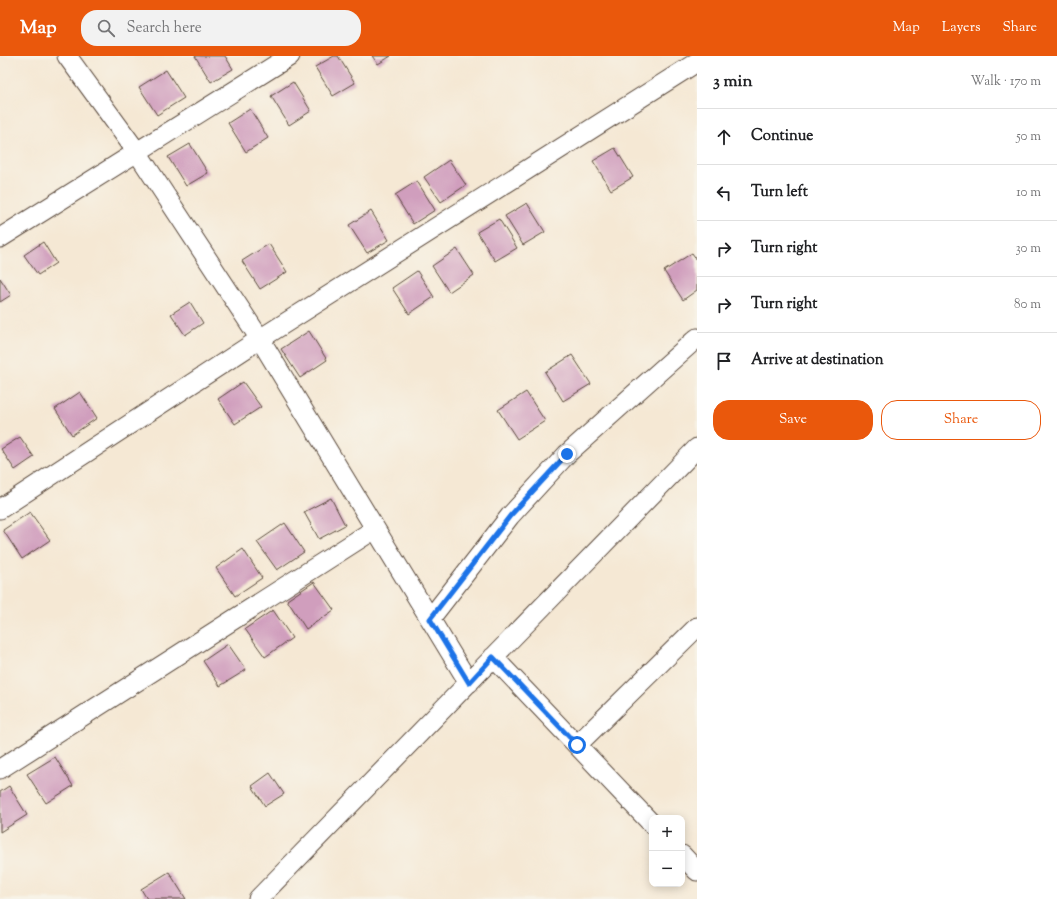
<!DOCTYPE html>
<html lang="en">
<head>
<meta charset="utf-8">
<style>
  :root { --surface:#fff; --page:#f2f2f2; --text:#202124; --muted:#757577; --line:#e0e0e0; --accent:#ea580c }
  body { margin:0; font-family:"Sorts Mill Goudy",serif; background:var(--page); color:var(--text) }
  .controls { position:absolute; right:12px; bottom:12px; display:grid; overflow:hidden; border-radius:8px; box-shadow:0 2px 10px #0003 }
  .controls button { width:36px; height:36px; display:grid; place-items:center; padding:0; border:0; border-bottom:1px solid var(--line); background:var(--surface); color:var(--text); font:20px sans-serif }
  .stop { position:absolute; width:12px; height:12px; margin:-9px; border:3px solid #1a73e8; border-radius:50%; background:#fff }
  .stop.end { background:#1a73e8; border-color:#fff; box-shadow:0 1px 4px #0008 }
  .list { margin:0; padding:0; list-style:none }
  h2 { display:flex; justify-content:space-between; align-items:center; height:52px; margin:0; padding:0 16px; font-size:17px }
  h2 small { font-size:13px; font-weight:400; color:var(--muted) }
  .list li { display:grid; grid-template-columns:26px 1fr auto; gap:12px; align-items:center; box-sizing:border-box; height:56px; padding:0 16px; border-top:1px solid var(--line) }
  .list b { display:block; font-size:15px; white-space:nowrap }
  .list em { font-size:13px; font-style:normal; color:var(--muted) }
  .actions { display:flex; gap:8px; padding:12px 16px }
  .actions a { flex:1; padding:9px 0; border:1px solid var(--accent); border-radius:16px; text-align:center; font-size:14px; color:var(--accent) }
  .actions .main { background:var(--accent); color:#fff }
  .icon { flex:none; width:22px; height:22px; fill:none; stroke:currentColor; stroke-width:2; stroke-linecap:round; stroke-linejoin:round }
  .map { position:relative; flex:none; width:697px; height:843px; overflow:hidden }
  header { display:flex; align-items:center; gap:24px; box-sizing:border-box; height:56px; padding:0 20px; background:var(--accent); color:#fff }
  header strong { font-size:19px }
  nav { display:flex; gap:22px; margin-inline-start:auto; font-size:14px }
  .search { width:280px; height:36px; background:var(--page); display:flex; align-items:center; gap:10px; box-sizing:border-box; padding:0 14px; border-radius:16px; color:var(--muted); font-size:15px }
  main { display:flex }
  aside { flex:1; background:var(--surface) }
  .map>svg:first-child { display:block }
  .building { fill:#d09ebd }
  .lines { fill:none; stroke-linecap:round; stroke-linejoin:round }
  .street-casing { stroke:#574639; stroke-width:21 }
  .street { stroke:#fff; stroke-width:19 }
  .route { stroke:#1a73e8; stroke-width:5 }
</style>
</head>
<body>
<header>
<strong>Map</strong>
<div class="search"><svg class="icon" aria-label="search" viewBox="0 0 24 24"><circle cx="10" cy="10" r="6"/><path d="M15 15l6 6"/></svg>Search here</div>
<nav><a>Map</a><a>Layers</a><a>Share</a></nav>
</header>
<main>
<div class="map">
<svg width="697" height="843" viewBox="0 0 697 843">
  <rect width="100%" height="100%" fill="#f7f3e8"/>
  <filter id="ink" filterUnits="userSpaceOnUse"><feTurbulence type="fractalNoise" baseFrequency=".025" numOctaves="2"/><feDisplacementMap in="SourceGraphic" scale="8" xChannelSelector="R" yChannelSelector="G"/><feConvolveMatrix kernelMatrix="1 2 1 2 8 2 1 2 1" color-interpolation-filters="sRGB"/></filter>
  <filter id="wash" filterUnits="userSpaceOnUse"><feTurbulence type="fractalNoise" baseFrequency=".012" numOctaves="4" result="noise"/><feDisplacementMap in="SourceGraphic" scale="16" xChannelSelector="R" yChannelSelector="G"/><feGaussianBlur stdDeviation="0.9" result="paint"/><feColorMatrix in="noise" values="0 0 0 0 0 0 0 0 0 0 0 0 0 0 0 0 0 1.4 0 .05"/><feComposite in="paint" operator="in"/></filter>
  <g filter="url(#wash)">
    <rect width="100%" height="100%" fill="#f5e8d4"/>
    <g id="blocks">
      <!-- building -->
      <path class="building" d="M195 0H225L233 13 211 26Z
        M334 0H338L355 27 333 40 315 11Z
        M372 0H391L378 8Z
        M166 14 184 42 157 59 139 31Z
        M293 26 311 55 289 69 271 40Z
        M250 53 268 82 246 96 228 67Z
        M190 88 208 117 186 130 168 101Z
        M615 92 633 121 611 134 593 105Z
        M449 104 466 129 441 146 424 121Z
        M417 125 435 154 413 168 395 139Z
        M527 147 545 176 523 189 505 160Z
        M371 155 389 184 367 197 349 169Z
        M499 163 517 192 495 205 477 176Z
        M43 186 56 207 38 219 24 199Z
        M269 188 287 216 260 233 242 205Z
        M457 193 474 219 449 236 432 210Z
        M692 197 697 204V234L683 244 664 215Z
        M417 215 434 241 409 258 392 232Z
        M0 222 11 239 0 246Z
        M190 246 203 267 185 279 171 258Z
        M309 275 327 304 300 322 281 293Z
        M572 299 591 328 563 345 545 316Z
        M243 326 261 351 235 368 218 343Z
        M80 336 97 362 72 379 55 353Z
        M526 336 545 365 517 383 498 354Z
        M20 381 34 401 15 414 1 393Z
        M331 442 345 469 319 483 304 456Z
        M30 456 50 484 22 503 3 474Z
        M285 467 304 496 277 514 257 486Z
        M243 493 262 522 235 540 216 512Z
        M314 526 334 554 306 573 287 544Z
        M273 554 292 582 265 601 245 573Z
        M228 588 246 614 220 630 203 605Z
        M55 701 73 730 46 747 27 718Z
        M270 717 284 738 265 750 252 730Z
        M9 730 27 759 0 776V736Z
        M169 816 186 843H147L141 833Z"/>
    </g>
  </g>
  <g filter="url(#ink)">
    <use href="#blocks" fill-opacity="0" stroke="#574639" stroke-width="1"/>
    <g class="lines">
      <!-- street casing -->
      <g class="street-casing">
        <path id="street" d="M67 0 137 96 260 283 469 627
          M0 182 290 0
          M0 453 260 283 697 6
          M430 563 510 460 567 398 697 282
          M493 601 652 768
          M577 689 697 571
          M0 713 375 473
          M682 799 697 815
          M258 843 697 392"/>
      </g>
      <!-- street -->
      <use href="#street" class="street"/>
    </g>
  </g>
  <g class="lines" filter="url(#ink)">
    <!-- route -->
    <path class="route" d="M567 398 510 460 430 563 469 627 493 601 577 689"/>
  </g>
</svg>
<div class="controls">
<button>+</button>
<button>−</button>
</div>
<div class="stop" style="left:577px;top:689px"></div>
<div class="stop end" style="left:567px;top:398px"></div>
</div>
<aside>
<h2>3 min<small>Walk · 170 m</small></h2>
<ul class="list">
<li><svg class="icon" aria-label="ahead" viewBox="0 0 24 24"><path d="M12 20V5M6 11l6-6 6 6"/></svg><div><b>Continue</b></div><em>50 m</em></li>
<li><svg class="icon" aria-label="left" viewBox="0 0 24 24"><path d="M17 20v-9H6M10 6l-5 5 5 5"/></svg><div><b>Turn left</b></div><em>10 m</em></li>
<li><svg class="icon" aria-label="right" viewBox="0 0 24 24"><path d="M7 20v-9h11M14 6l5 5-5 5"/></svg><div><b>Turn right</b></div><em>30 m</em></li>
<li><svg class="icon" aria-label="right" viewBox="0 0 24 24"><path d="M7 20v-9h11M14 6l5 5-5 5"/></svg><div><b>Turn right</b></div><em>80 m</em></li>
<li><svg class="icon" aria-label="arrive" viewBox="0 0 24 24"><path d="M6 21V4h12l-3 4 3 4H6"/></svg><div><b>Arrive at destination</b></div></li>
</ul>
<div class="actions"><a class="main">Save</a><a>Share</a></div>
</aside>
</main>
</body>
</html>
